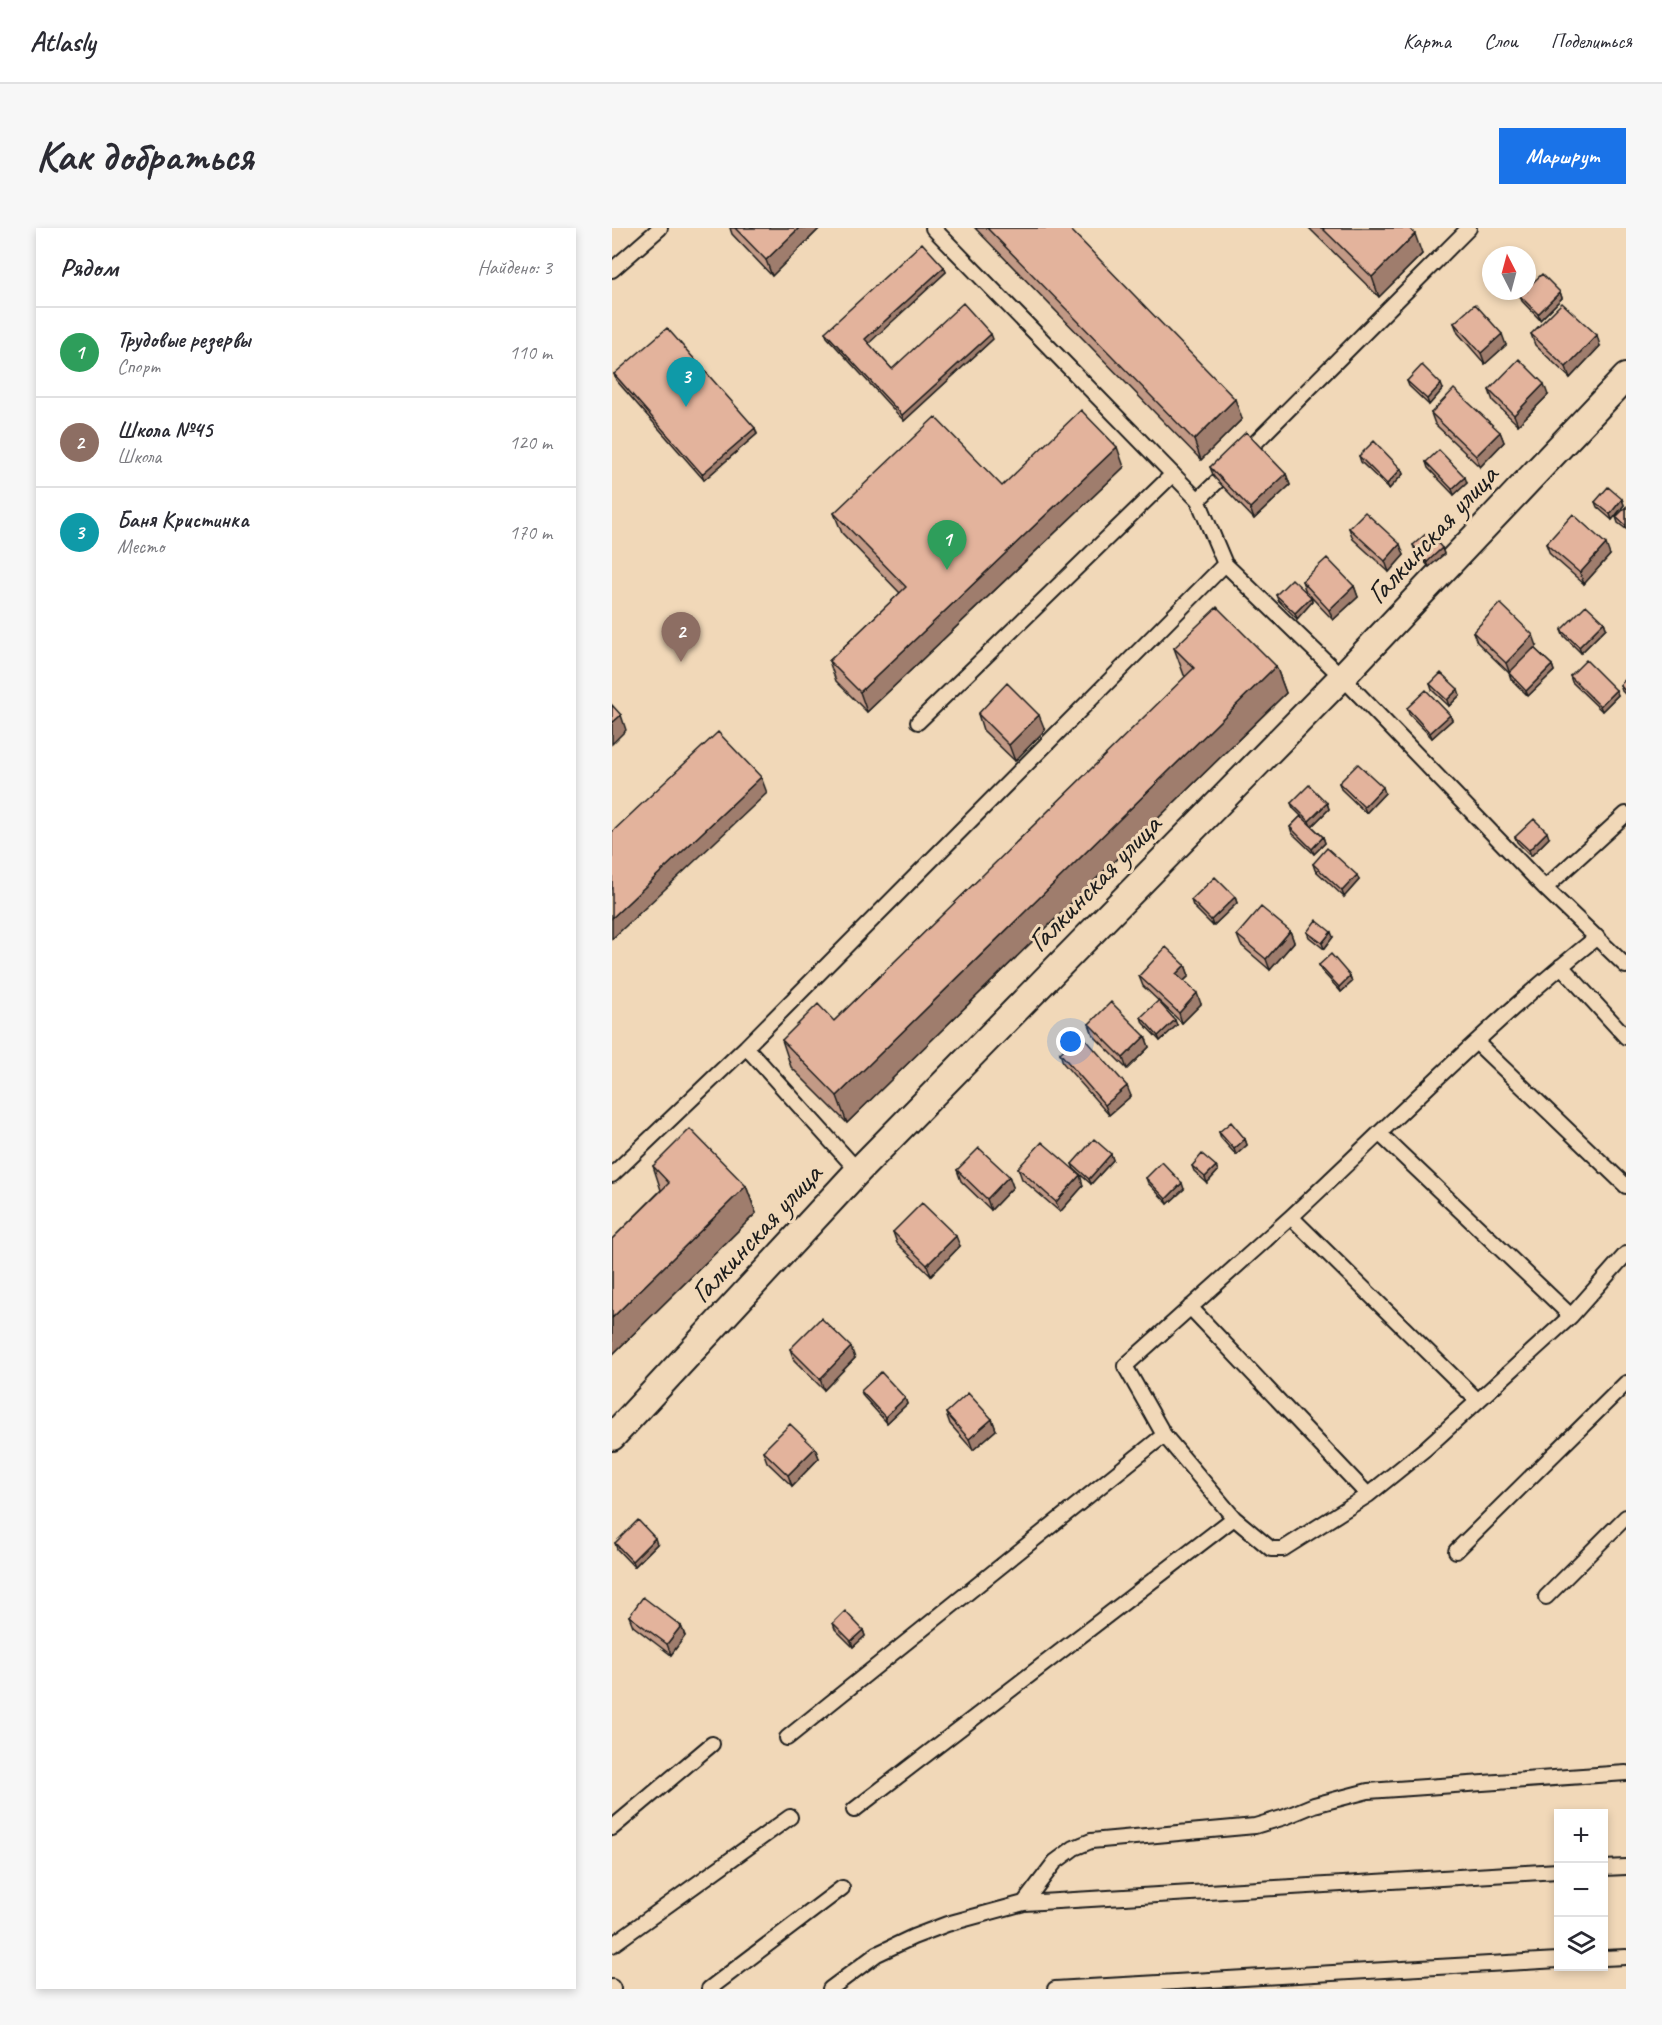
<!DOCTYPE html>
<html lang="ru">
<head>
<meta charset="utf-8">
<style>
  :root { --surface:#fff; --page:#f7f7f7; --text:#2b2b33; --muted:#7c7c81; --line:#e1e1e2; --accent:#1a73e8 }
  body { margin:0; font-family:Caveat,sans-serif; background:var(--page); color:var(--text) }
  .controls { position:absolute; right:18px; bottom:18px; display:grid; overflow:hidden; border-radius:0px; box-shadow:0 3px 9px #0003 }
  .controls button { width:54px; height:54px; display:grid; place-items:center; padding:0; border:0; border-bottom:2px solid var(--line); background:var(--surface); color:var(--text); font:30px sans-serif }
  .compass { position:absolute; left:870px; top:18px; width:54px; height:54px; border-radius:50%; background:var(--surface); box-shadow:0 3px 9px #0003; rotate:354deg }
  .you { position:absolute; left:459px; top:814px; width:21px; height:21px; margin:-15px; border:4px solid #fff; border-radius:50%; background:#1a73e8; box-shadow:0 0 0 9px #1a73e833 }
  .badge { display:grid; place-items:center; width:39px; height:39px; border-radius:50%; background:var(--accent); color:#fff; font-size:20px; font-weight:700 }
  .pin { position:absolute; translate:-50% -50px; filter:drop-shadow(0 2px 3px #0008) }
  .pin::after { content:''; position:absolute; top:32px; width:21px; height:18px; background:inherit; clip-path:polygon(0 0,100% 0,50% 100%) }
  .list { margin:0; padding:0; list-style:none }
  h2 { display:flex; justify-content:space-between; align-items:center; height:78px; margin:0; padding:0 24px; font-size:26px }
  h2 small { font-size:20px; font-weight:400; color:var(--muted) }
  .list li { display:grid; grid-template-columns:39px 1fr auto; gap:18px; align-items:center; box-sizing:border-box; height:90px; padding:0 24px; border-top:2px solid var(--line) }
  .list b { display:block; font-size:22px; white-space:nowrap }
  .list p { margin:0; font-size:20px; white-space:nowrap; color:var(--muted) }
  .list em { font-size:20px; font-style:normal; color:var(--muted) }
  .icon { flex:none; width:33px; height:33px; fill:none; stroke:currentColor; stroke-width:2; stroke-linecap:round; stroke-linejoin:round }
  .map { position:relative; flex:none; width:1014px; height:1761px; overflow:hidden; border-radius:0px }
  header { display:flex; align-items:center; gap:36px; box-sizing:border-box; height:84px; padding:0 30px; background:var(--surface); border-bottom:2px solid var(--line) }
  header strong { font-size:28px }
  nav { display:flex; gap:33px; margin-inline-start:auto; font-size:21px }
  .intro { display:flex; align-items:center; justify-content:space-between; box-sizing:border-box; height:144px; padding:0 36px }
  h1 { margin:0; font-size:42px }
  .button { padding:15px 27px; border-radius:0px; background:var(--accent); color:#fff; font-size:21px; font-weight:700 }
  main { display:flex; gap:36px; padding:0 36px }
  aside { flex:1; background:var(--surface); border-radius:0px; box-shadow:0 3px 9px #0003 }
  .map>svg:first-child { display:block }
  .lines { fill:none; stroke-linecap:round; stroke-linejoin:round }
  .lane-casing { stroke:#1c1c1c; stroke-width:18 }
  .street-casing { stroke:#1c1c1c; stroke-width:30 }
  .lane { stroke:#f1d8b8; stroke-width:14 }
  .street { stroke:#f1d8b8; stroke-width:26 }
  .wall { fill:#c39a86; stroke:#1c1c1c; stroke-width:1.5 }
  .shaded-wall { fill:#9f7d6d; stroke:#1c1c1c; stroke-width:1.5 }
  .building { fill:#e3b39c; stroke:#1c1c1c; stroke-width:1.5 }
  .labels { text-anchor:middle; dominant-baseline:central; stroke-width:6; stroke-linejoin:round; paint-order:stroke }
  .street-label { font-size:30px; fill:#1c1c1c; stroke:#f1d8b8 }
</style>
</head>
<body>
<header>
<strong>Atlasly</strong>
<nav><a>Карта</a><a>Слои</a><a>Поделиться</a></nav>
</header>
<div class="intro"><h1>Как добраться</h1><a class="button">Маршрут</a></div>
<main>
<aside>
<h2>Рядом<small>Найдено: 3</small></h2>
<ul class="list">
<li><span class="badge" style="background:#2e9e5b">1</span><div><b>Трудовые резервы</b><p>Спорт</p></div><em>110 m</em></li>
<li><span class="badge" style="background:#8d6e63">2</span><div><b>Школа №45</b><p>Школа</p></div><em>120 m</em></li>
<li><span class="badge" style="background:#0f9aa8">3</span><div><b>Баня Кристинка</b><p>Место</p></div><em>170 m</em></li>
</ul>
</aside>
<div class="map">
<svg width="1014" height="1761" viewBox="0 0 1014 1761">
  <rect width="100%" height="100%" fill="#f1d8b8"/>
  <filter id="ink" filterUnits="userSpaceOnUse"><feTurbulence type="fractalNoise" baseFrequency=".0167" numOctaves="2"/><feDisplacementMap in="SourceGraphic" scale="12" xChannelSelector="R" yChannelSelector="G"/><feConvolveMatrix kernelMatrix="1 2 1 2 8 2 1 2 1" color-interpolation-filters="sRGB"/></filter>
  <g filter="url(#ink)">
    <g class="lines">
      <!-- lane casing -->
      <g class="lane-casing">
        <path id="lane" d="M0 42 48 0
          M632 226 857 0
          M586 272 617 242
          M613 336 730 449 933 660 1014 738
          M306 494 561 246
          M933 660 1014 586
          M949 738 1014 809
          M865 815 1014 958
          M134 819 246 943
          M767 905 959 1088
          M0 947 134 819 613 336 586 272 321 0
          M679 989 866 1173
          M578 1079 756 1267
          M622 1290 659 1321H671L756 1267 813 1221 959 1088 1014 1026
          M844 1323 1014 1155
          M934 1369 1014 1289
          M175 1510 552 1207 513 1138C568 1088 624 1039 679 989 780 895 877 795 985 709
          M242 1582 622 1290 552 1207
          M0 1600 100 1516
          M992 1640 1014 1639
          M412 1675 946 1643
          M0 1717 178 1589
          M992 1730 1014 1729
          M0 1759 1 1761
          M97 1761 230 1660
          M218 1761 265 1726 301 1709 335 1696 412 1675 443 1634 462 1620 479 1613 643 1598 673 1589 702 1577 756 1563 1014 1545
          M443 1761 946 1732"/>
      </g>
      <!-- street casing -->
      <g class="street-casing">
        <path id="street" d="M0 1209 246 943 730 449 1014 149"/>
      </g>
      <!-- lane -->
      <use href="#lane" class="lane"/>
      <!-- street -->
      <use href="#street" class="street"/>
    </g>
    <!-- wall -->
    <path class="wall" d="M118 0H208L160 48 120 6Z
      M363 0H458L457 1 630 191 589 232Z
      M697 0H797L810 26 767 69Z
      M332 39 334 44 256 115 280 141 381 111 292 193 215 109 213 104Z
      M948 64 950 70 928 92 910 73 908 68Z
      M842 95 894 117 873 136 846 105Z
      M919 106 988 118 958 150 923 117Z
      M2 146 143 200 145 206 92 252 4 152Z
      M795 153 831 161 817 177 797 158Z
      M877 162 936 167 906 197 881 173Z
      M819 185 888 204 892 214 868 239 823 196Z
      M747 228 789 241 791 246 777 261 749 234Z
      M814 234 855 255 842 267 816 240Z
      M512 239 255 484 224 453 217 433 288 365 230 305 222 285Z
      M598 239 674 246 678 257 642 291 602 249Z
      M1010 271 1012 277 1000 292 985 279 983 274Z
      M1014 279V301L1006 295 1004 289Z
      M737 300 792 327 777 344 741 311Z
      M934 316 998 327 972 356 938 326Z
      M801 317 830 320 832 326 817 339 803 322Z
      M690 353 742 358 746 369 721 392 699 369 700 374 685 391 666 372 664 367 694 364Z
      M992 394 994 400 969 425 951 407 949 402Z
      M861 404 925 418 922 420 940 437 942 443 916 468 899 451 897 445 865 414Z
      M562 420 664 438 674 465 235 895 179 839 170 812 222 793 574 449 572 447Z
      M958 448 1004 462 1006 467 990 483 960 454Z
      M1014 451V467L1010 463 1008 457Z
      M818 456 848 467 837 478 820 462Z
      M795 480 838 487 840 492 820 510 797 486Z
      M366 486 433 502 403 533 371 502Z
      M727 555 773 565 754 585 729 561Z
      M679 575H715L717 581 700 598 711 609 713 615 702 626 680 605 678 599 689 588 681 580Z
      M903 609 937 610 919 628 905 614Z
      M701 636 747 652 732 669 703 642Z
      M623 669 625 675 601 698 581 678 579 672Z
      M678 703 682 714 658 742 629 717 625 707Z
      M695 704 721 709 712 721 697 709Z
      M573 737 577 748 572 753 589 776 570 795 531 758 527 748Z
      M707 737 738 748 740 754 729 764 709 742Z
      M529 789 565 797 548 813 531 795Z
      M477 796 533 808 537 819 515 841 481 807Z
      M448 825 519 868 497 887 451 835Z
      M607 904 633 911 635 917 624 927 609 910Z
      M499 926 501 932 479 956 462 941 460 936Z
      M41 938 134 958 144 985 0 1127V1011L49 962Z
      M580 938H604L606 943 595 955 582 943Z
      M406 940 468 947 471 958 448 984 410 951Z
      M345 942 397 948 401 959 379 982 349 953Z
      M534 950 572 961 556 976 536 955Z
      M281 1004 348 1018 319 1048 285 1015Z
      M178 1121 243 1130 212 1162 182 1132Z
      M249 1163 293 1170 295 1176 275 1195 251 1168Z
      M334 1185 380 1191 384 1202 361 1222 338 1196Z
      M203 1220 207 1230 180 1258 155 1234 151 1223Z
      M3 1315 45 1316 22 1339 5 1321Z
      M17 1388 69 1398 73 1408 59 1427 21 1398Z
      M221 1395 251 1402 253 1408 241 1419 223 1401Z"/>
    <!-- shaded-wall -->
    <path class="shaded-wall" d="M187 0H208L160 48 154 32Z
      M803 6 810 26 767 69 760 49Z
      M332 39 334 44 255 117 253 111Z
      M948 64 950 70 928 92 926 86Z
      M379 106 381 111 292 193 290 187Z
      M890 106 894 117 873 136 869 125Z
      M985 107 988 118 958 150 954 139Z
      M829 156 831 161 817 177 815 171Z
      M932 156 936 167 906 197 902 187Z
      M623 171 630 191 589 232 582 212Z
      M143 200 145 206 92 252 90 246Z
      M888 204 892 214 868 239 864 228Z
      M505 219 512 239 255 484 248 464Z
      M789 241 791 246 777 261 775 256Z
      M674 246 678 257 642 291 638 280Z
      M853 249 855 255 842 267 840 261Z
      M1010 271 1012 277 1000 292 998 286Z
      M788 316 792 327 777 344 773 333Z
      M994 316 998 327 972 356 968 345Z
      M830 320 832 326 817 339 815 334Z
      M742 358 746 369 721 392 717 382Z
      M699 369 700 374 685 391 683 385Z
      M992 394 994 400 969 425 967 419Z
      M921 407 925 418 898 446 894 435Z
      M940 437 942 443 916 468 914 463Z
      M664 438 674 465 235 895 225 868Z
      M846 461 848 467 837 478 835 472Z
      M1004 462 1006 467 990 483 988 478Z
      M9 487 14 502 0 516V495Z
      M427 487 433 502 403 533 397 517Z
      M838 487 840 492 820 510 818 505Z
      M149 549 155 565 0 711V690Z
      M771 559 773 565 754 585 752 579Z
      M715 575 717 581 699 599 697 593Z
      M935 604 937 610 919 628 917 622Z
      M711 609 713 615 702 626 700 621Z
      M745 647 747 652 732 669 730 663Z
      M623 669 625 675 601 698 599 692Z
      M678 703 682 714 658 742 654 731Z
      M719 704 721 709 712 721 710 715Z
      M573 737 577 748 568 756 564 746Z
      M738 748 740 754 729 764 727 759Z
      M585 765 589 776 570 795 567 785Z
      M563 792 565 797 548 813 546 808Z
      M533 808 537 819 515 841 511 830Z
      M515 858 519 868 497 887 493 877Z
      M633 911 635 917 624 927 622 921Z
      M499 926 501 932 479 956 477 951Z
      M604 938 606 943 595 955 593 949Z
      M468 947 471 958 448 984 444 974Z
      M397 948 401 959 379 982 375 971Z
      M570 955 572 961 556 976 554 971Z
      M134 958 144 985 0 1127V1090Z
      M344 1008 348 1018 319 1048 315 1037Z
      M239 1119 243 1130 212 1162 208 1151Z
      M293 1170 295 1176 275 1195 273 1189Z
      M380 1191 384 1202 361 1222 357 1211Z
      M203 1220 207 1230 180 1258 176 1247Z
      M43 1310 45 1316 22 1339 20 1333Z
      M69 1398 73 1408 59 1427 55 1416Z
      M251 1402 253 1408 241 1419 239 1413Z"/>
    <!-- building -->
    <path class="building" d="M123 0H187L154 32Z
      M375 0H457L623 171 582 212Z
      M710 0H797L803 6 760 49Z
      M310 15 332 39 253 111 280 141 351 75 379 106 290 187 213 104Z
      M930 46 948 64 926 86 908 68 912 63H915V60Z
      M950 75 985 107 954 139 919 106Z
      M863 76 890 106 869 125 842 95Z
      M55 100 143 200 90 246 2 146Z
      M907 131 932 156 902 187 877 162Z
      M810 137 829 156 815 171 795 153Z
      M842 161 888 204 864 228 819 185Z
      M469 182 505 219 248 464 217 433 294 359 222 285 323 189 390 258Z
      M634 204 674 246 638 280 598 239Z
      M762 213 789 241 775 256 747 228Z
      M827 222 853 249 840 261 814 234Z
      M996 259 1010 271 998 286 983 274Z
      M1014 279V298L1004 289Z
      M753 284 788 316 773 333 737 300Z
      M961 286 994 316 968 345 934 316Z
      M816 304 830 320 815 334 801 317Z
      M715 330 742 358 717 382 690 353Z
      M680 351 699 369 683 385 664 367Z
      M888 375 921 407 894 435 861 404Z
      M974 377 992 394 967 419 949 402Z
      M605 379 664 438 225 868 170 812 206 776 222 793 582 440 562 420Z
      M922 420 940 437 914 463 897 445Z
      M974 432 1004 462 988 478 958 448Z
      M829 445 846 461 835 472 818 456Z
      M1014 451V464L1008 457Z
      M395 455 427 487 397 517 366 486Z
      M814 462 838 487 818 505 795 480Z
      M0 477 9 487 0 495Z
      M106 504 149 549 0 690V604Z
      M746 536 771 559 752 579 727 555Z
      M697 557 715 575 697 593 679 575Z
      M689 588 711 609 700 621 678 599Z
      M922 591 935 604 917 622 903 609Z
      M715 620 745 647 730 663 701 636Z
      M603 649 623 669 599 692 579 672Z
      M649 679 678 703 654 731 625 707Z
      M704 692 719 704 710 715 695 704Z
      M554 719 573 737 564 746 585 765 567 785 527 748Z
      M719 726 738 748 727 759 707 737Z
      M546 773 563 792 546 808 529 789Z
      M499 774 533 808 511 830 477 796Z
      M469 806 515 858 493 877 448 825Z
      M619 894 633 911 622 921 607 904Z
      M78 901 134 958 0 1090V1011L57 955 41 938Z
      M482 911 499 926 477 951 460 936Z
      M430 914 468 947 444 974 406 940Z
      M367 920 397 948 375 971 345 942Z
      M590 926 604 938 593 949 580 938Z
      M550 934 570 955 554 971 534 950Z
      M310 975 344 1008 315 1037 281 1004Z
      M209 1090 239 1119 208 1151 178 1121Z
      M269 1144 293 1170 273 1189 249 1163Z
      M356 1165 380 1191 357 1211 334 1185Z
      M178 1196 203 1220 176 1247 151 1223Z
      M26 1292 43 1310 20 1333 3 1315Z
      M31 1369 69 1398 55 1416 17 1388Z
      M233 1383 251 1402 239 1413 221 1395Z"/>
  </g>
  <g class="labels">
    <!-- street labels -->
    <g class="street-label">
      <text transform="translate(820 306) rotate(-47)">Галкинская улица</text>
      <text transform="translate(482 655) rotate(-46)">Галкинская улица</text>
      <text transform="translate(144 1005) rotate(-47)">Галкинская улица</text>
    </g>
  </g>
</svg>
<div class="controls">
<button>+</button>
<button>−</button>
<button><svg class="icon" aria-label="layers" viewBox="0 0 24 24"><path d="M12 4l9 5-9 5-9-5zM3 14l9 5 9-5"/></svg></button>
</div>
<svg class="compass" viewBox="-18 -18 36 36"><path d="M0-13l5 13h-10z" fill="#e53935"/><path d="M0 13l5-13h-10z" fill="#7c7c81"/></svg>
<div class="you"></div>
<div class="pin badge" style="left:335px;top:342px;background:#2e9e5b">1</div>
<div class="pin badge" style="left:69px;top:434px;background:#8d6e63">2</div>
<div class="pin badge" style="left:74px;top:179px;background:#0f9aa8">3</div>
</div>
</main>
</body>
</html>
